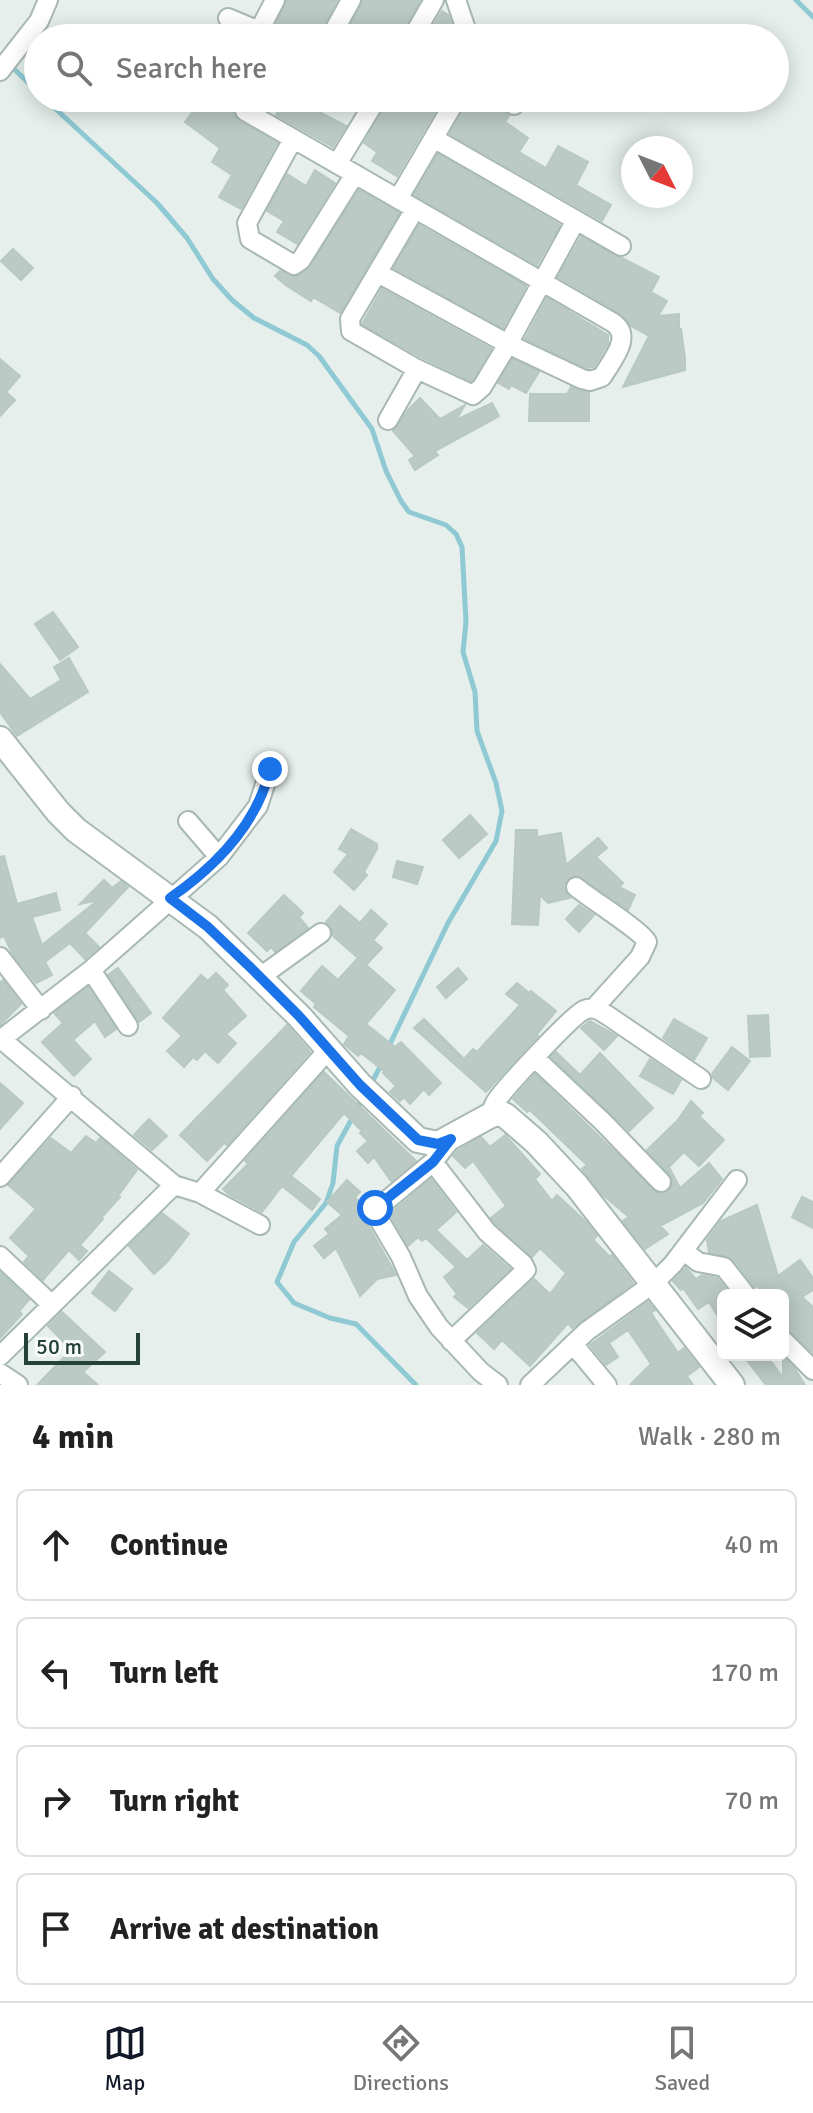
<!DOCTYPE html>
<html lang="en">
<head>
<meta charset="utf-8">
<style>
  :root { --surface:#fff; --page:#f2f2f2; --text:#222; --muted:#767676; --line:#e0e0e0; --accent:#111827 }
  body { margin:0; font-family:Signika,sans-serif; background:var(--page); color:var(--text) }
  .controls { position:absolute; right:24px; bottom:24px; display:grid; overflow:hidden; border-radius:12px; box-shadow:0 4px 20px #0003 }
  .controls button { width:72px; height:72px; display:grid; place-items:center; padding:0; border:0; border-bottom:2px solid var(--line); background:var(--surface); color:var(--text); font:40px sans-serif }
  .compass { position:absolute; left:621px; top:136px; width:72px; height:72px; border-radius:50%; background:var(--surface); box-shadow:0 4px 20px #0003; rotate:132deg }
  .scale { position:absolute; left:24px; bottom:20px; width:116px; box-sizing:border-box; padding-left:8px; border:4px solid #24423a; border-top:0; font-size:22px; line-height:28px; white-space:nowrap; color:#24423a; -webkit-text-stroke:6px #f7fbf9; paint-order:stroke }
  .stop { position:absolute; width:24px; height:24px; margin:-18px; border:6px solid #1a73e8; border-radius:50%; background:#fff }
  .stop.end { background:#1a73e8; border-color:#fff; box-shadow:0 2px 8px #0008 }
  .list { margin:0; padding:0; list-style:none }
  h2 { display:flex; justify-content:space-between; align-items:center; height:104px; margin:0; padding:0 32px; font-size:34px }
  h2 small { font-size:26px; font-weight:400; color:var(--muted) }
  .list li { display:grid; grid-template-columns:52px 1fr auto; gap:24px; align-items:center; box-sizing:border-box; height:112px; margin:0 16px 16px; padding:0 16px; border:2px solid var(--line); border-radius:12px }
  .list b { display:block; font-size:30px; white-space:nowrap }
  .list em { font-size:26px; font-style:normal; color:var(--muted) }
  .icon { flex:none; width:44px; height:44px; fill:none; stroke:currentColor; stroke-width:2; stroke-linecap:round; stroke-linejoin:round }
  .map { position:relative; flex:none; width:813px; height:1385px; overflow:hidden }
  .search { position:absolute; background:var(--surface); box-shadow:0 4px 20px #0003; left:24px; right:24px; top:24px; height:88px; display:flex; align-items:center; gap:20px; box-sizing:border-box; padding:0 28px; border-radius:44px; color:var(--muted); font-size:30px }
  .sheet { height:616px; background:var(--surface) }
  nav { display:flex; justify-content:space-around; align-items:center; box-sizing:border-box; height:112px; border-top:2px solid var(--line); background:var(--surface); font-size:22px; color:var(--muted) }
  nav a { display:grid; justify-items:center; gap:4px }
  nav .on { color:var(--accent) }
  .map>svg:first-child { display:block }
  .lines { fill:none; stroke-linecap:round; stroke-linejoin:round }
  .stream { stroke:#8ec9d4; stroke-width:5 }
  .building { fill:#bbcac4; stroke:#b8c9c2; stroke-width:2 }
  .minor-casing { stroke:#a8b8b2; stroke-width:22 }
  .tertiary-casing { stroke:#a8b8b2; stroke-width:28 }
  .minor { stroke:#fff; stroke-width:18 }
  .tertiary { stroke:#fff; stroke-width:24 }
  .route { stroke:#1a73e8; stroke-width:10 }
</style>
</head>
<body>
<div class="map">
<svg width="813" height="1385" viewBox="0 0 813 1385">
  <rect width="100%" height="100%" fill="#e6efeb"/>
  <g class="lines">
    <!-- stream -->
    <path class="stream" d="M796 0 813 17
      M10 65 38 92
      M44 98 157 203 187 238 213 279 232 300 254 318 307 345 319 356 372 429 386 471 401 501 409 512 446 525 456 534 462 547 466 622 463 652 475 692 477 731 496 783 502 811 496 841 448 923 389 1046
      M370 1086 382 1063
      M363 1098 337 1146 333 1183 326 1203 294 1242 277 1282 294 1303 330 1318 356 1324 416 1385"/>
  </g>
  <!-- building -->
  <path class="building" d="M287 0H337L318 38H273L271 34Z
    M363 0H420L400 38H344Z
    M442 11 448 15 452 24 443 38H426Z
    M203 98H214L233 112 239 121 277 143 241 209 219 197 232 175 212 162 220 148 185 122Z
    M285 98H293L346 126 333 147 276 115Z
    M389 98H443L397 176 372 161 377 152 364 143Z
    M469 98 492 99 497 107 509 116 505 122 528 138 519 152 546 168 558 146 588 162 576 185 611 205 602 221 450 134Z
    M438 154 560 225 537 265 414 195Z
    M315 170 335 183 297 244 277 232 284 221 267 211 287 174 306 186Z
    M359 190 399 213 340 313 313 297 311 301 287 286 275 276 280 271 295 277 308 269Z
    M419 225 526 286 503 328 394 268Z
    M581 237 659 277 651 292 667 301 658 316 679 314V329H681L685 358V370L623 387 649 336 631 326 618 312 558 277Z
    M13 249 33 268 21 280 1 261Z
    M382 289 491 349 473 379 471 381 423 358 362 324Z
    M547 298 608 335V344L594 367 586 368 525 339Z
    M0 359 20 376 6 392 15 400 0 416Z
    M513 359 539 372 526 393 511 385 509 389 498 383Z
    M571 387 589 393V421H529L530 394H567Z
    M420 398 440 419 465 405 456 420 492 403 499 416 435 451 438 455 415 470 409 460 415 456 393 431 408 410Z
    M53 612 78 647 60 660 35 624Z
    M69 658 88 692 17 736 0 712V664L30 699 61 680 54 667Z
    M470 815 487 834 459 858 443 840Z
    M351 829 377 844V849L364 872 367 875 354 890 334 872 348 854 339 849Z
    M516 830H537V837L561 833 566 865 598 838 607 848 596 857 623 883 619 887 635 895 628 910 577 875 567 879 564 885 565 892 570 898 548 903 540 895 538 925 512 924Z
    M4 856 17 904 56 893 60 910 32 917 42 945 98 900 80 904 104 880 112 888 121 881 128 887 85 933 99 947 85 959 70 943 45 962 52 975 36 983 13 955 4 936 0 938V857Z
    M397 861 423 867 417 884 393 877Z
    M284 895 303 913 299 917 308 928 275 952 271 947 267 951 248 933Z
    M579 905 594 915 579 932 566 919Z
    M340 906 360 923 371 910 387 924 373 940 382 948 366 965 332 935 331 927 326 922Z
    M358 958 395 990 366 1024 395 1047 401 1042 441 1083 429 1095 424 1089 410 1104 404 1097 400 1101 390 1092 396 1086 383 1073 384 1071 361 1053 358 1056 344 1044 349 1036 314 1007 316 1004 301 991 322 966 338 980Z
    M118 968 151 1013 139 1022 108 975Z
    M458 968 467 979 446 998 437 987Z
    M216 973 228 985 223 990 246 1016 226 1034 236 1043 218 1063 205 1051 197 1060 193 1057 184 1067 167 1051 182 1036 163 1018 201 975 208 981Z
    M3 980 21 1004 0 1025V983Z
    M517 983 529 993 531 991 556 1011 537 1034 538 1036 486 1092 414 1028 424 1019 464 1059 473 1049 477 1052 520 1005 506 994Z
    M88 987 116 1029 105 1037 95 1021 73 1040 91 1059 74 1076 42 1042 63 1023 54 1013Z
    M768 1015 770 1056 750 1057 748 1016Z
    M674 1019 707 1038 694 1060 663 1038Z
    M590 1021 617 1036 604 1050 581 1028Z
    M287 1025 310 1052 227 1145 224 1143 207 1161 180 1135Z
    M732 1047 750 1061 728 1090 713 1078 712 1074Z
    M556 1052 580 1075 600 1053 653 1108 629 1131 551 1057Z
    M650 1059 681 1080 673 1094 640 1076Z
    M324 1072 416 1161 391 1181 374 1157 368 1163 357 1151 368 1141 360 1133 362 1131 344 1113 291 1176 320 1199 312 1210 282 1186 262 1212 228 1194 223 1189 248 1164 245 1161Z
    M535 1074 658 1194 670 1190 672 1178 647 1150 677 1121 691 1101 703 1113 699 1116 724 1140 699 1166 684 1152 669 1167 680 1188 709 1163 722 1179 703 1203 660 1226 668 1234 645 1249 623 1221 629 1217 603 1195 582 1169 587 1165 530 1110 527 1112 513 1099Z
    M0 1083 23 1103 0 1129Z
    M149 1119 167 1136 152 1150 134 1135Z
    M505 1135 540 1174 535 1179 552 1201 557 1195 586 1222 597 1236 593 1240 610 1257 612 1255 633 1283 572 1328 568 1323 530 1366 502 1340 494 1349 477 1333 534 1279 550 1294 566 1273 540 1248 532 1257 496 1224 491 1218 506 1206 473 1161 465 1168 453 1156 457 1151 481 1137 490 1147Z
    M86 1136 96 1143 100 1138 137 1170 118 1196 120 1197 101 1218 103 1219 80 1245 87 1251 79 1260 69 1250 43 1280 24 1262 29 1256 10 1238 36 1209 8 1185 51 1138 71 1153Z
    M431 1179 456 1212 436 1230 467 1260 483 1245 510 1269 468 1308 454 1297 457 1294 444 1277 456 1267 426 1238 422 1241 418 1237 408 1246 390 1214Z
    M347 1180 360 1192 355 1197 363 1206V1216L396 1275 377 1279 360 1296 336 1248 324 1258 314 1246 329 1234 325 1229 342 1215 327 1202Z
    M802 1197 813 1202V1228L792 1217Z
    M757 1205 778 1276 800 1260 813 1278V1290L802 1297 813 1307V1353L783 1325V1295H762L758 1286 755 1287 733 1259 709 1252 707 1240 721 1221Z
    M162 1213 189 1234 167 1262 154 1274 129 1246Z
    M686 1268 696 1279 702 1275 717 1278 731 1295H723V1325L709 1302 698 1309 683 1288 681 1290 673 1281Z
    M109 1271 132 1289 115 1311 92 1293Z
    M0 1272 29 1300 19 1311 22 1314 0 1338Z
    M648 1302 655 1310 651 1313 678 1353 684 1348 699 1367 687 1376 693 1385H630L651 1364 628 1330 609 1343 618 1357 606 1365 590 1345Z
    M62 1312 105 1352 83 1372 98 1385H37L71 1350 48 1326Z
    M743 1355H766L783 1377V1357L795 1369 805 1385H766Z"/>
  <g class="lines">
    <!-- minor casing -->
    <g class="minor-casing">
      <path id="minor" d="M456 0 469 38
        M228 18 259 31
        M259 38V31L275 0
        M330 38 351 0
        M412 38 434 0
        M0 71 39 21 48 0
        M353 98 371 108
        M504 98 514 105
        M245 111 612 322C634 336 612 360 602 377L590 381 582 379 508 344 378 273
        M293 139 247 223 250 239 294 265 301 260 355 174
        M435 139 621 246
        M337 164 377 98
        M398 199 457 98
        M415 209 350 319 351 331 417 369 473 395 482 387 508 344 576 220
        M388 420 417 369
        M188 821 219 857
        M576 887C590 899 642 931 647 942L640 957 594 1008
        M0 957 41 1010
        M91 970 128 1026
        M260 977 321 933
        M1 1039 174 1185 200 1193 329 1049
        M0 1040 91 970 219 857 258 806 270 769
        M535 1058 603 1122 661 1182
        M491 1115C492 1109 492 1108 495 1103 503 1089 572 1016 584 1010 593 1006 599 1010 607 1015L701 1079
        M451 1139 433 1162 374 1211 401 1257 418 1296 439 1327 481 1372 498 1385
        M433 1162 487 1232 523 1264 526 1270 451 1341
        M0 1177 72 1096
        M200 1193 260 1225
        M684 1251 698 1262 724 1267 746 1295
        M0 1256 52 1305
        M783 1340 813 1370
        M573 1344 607 1385
        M0 1356 174 1185
        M0 1373 18 1385
        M530 1385 587 1331 654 1283 673 1264 737 1180"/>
    </g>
    <!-- tertiary casing -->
    <g class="tertiary-casing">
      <path id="tertiary" d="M0 739 58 812 76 830 208 927 299 1016 360 1085 418 1140 438 1144 491 1115 500 1113 506 1116 536 1142 577 1186 732 1385"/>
    </g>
    <!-- minor -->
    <use href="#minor" class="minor"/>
    <!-- tertiary -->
    <use href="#tertiary" class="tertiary"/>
  </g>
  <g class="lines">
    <!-- route -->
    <path class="route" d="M270 769C257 825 216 866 170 898L208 927 248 965 299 1016 360 1085 418 1140 438 1144 451 1139 433 1162 375 1208"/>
  </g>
</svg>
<div class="controls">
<button><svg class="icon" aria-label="layers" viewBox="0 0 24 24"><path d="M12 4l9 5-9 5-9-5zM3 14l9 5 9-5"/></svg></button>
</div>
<svg class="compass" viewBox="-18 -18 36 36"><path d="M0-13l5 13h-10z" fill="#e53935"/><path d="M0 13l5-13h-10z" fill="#767676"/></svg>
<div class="scale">50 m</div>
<div class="stop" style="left:375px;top:1208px"></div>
<div class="stop end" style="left:270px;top:769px"></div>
<div class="search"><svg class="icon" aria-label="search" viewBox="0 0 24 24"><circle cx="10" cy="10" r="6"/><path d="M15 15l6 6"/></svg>Search here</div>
</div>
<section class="sheet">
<h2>4 min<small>Walk · 280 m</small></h2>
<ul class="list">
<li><svg class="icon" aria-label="ahead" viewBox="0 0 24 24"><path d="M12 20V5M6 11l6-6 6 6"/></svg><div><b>Continue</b></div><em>40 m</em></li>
<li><svg class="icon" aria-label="left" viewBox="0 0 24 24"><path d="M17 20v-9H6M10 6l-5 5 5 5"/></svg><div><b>Turn left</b></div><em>170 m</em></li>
<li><svg class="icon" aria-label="right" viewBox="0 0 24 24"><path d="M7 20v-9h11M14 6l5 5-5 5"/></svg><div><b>Turn right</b></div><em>70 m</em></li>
<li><svg class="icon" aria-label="arrive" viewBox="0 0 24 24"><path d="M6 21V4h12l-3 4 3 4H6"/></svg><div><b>Arrive at destination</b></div></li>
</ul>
</section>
<nav>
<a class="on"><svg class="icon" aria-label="map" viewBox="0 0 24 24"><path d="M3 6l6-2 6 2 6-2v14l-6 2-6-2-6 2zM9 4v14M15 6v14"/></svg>Map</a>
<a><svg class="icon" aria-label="directions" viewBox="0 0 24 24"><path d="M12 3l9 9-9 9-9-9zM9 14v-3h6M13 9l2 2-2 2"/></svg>Directions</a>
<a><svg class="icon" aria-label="saved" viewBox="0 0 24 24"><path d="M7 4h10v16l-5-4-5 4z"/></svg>Saved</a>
</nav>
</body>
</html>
